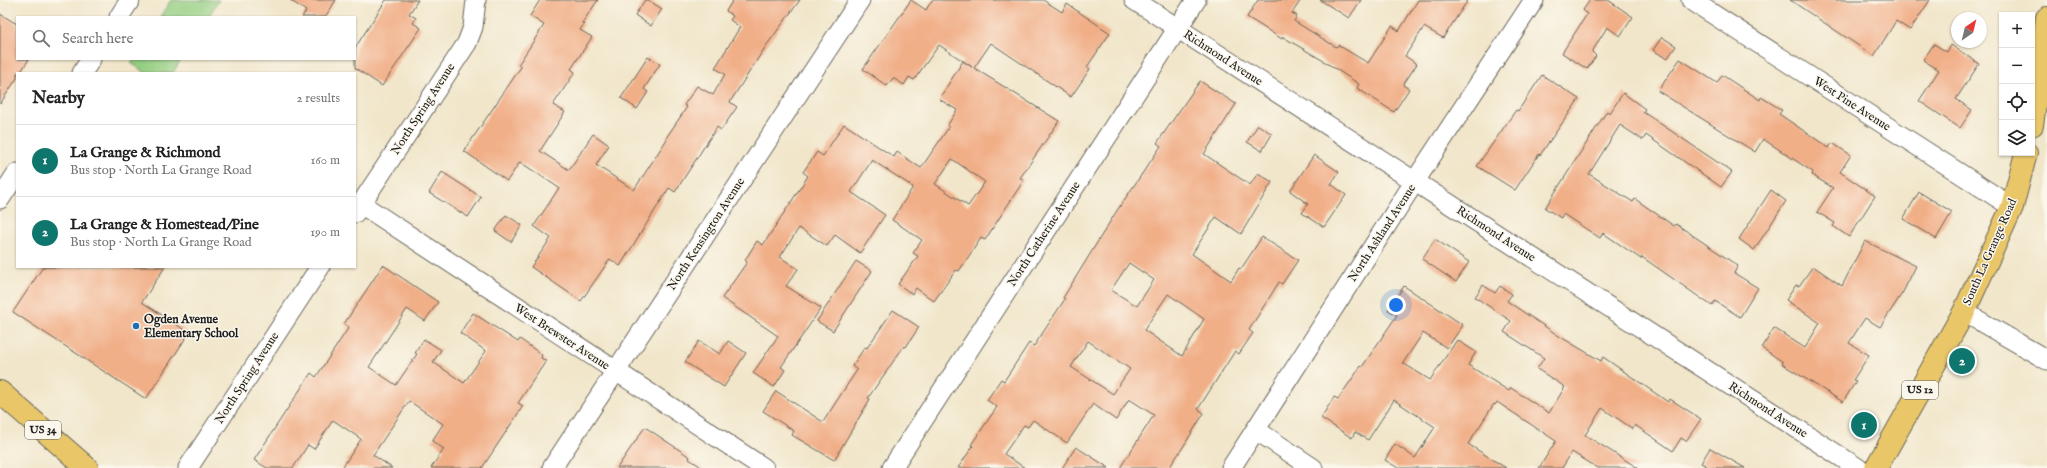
<!DOCTYPE html>
<html lang="en">
<head>
<meta charset="utf-8">
<style>
  :root { --surface:#fff; --page:#f6f6f6; --text:#222; --muted:#767676; --line:#e0e0e0; --accent:#0f766e }
  body { margin:0; font-family:"IM FELL English",serif; background:var(--page); color:var(--text) }
  .controls { position:absolute; right:12px; top:12px; display:grid; overflow:hidden; border-radius:0px; box-shadow:0 1px 3px #0004 }
  .controls button { width:36px; height:36px; display:grid; place-items:center; padding:0; border:0; border-bottom:1px solid var(--line); background:var(--surface); color:var(--text); font:20px sans-serif }
  .compass { position:absolute; left:1951px; top:12px; width:36px; height:36px; border-radius:50%; background:var(--surface); box-shadow:0 1px 3px #0004; rotate:35deg }
  .you { position:absolute; left:1396px; top:305px; width:14px; height:14px; margin:-10px; border:3px solid #fff; border-radius:50%; background:#1a73e8; box-shadow:0 0 0 6px #1a73e833 }
  .badge { display:grid; place-items:center; width:26px; height:26px; border-radius:50%; background:var(--accent); color:#fff; font-size:13px; font-weight:700 }
  .pin { position:absolute; translate:-50% -50%; border:2px solid #fff; box-shadow:0 1px 4px #0006 }
  .list { margin:0; padding:0; list-style:none }
  h2 { display:flex; justify-content:space-between; align-items:center; height:52px; margin:0; padding:0 16px; font-size:17px }
  h2 small { font-size:13px; font-weight:400; color:var(--muted) }
  .list li { display:grid; grid-template-columns:26px 1fr auto; gap:12px; align-items:center; box-sizing:border-box; height:72px; padding:0 16px; border-top:1px solid var(--line) }
  .list b { display:block; font-size:15px; white-space:nowrap }
  .list p { margin:0; font-size:13px; white-space:nowrap; color:var(--muted) }
  .list em { font-size:13px; font-style:normal; color:var(--muted) }
  .icon { flex:none; width:22px; height:22px; fill:none; stroke:currentColor; stroke-width:2; stroke-linecap:round; stroke-linejoin:round }
  .map { position:relative; flex:none; width:2047px; height:468px; overflow:hidden }
  .search { position:absolute; background:var(--surface); box-shadow:0 1px 3px #0004; left:16px; top:16px; width:340px; height:44px; display:flex; align-items:center; gap:10px; box-sizing:border-box; padding:0 14px; border-radius:0px; color:var(--muted); font-size:15px }
  .panel { position:absolute; background:var(--surface); box-shadow:0 1px 3px #0004; left:16px; top:72px; width:340px; height:196px; border-radius:0px }
  .map>svg:first-child { display:block }
  .green { fill:#94ce82; stroke:#58754f }
  .building { fill:#f1af88; fill-rule:evenodd }
  .lines { fill:none; stroke-linecap:round; stroke-linejoin:round }
  .minor-casing { stroke:#676359; stroke-width:21 }
  .major-casing { stroke:#676359; stroke-width:24 }
  .minor { stroke:#fff; stroke-width:19 }
  .major { stroke:#e9c769; stroke-width:22 }
  .poi-dot { fill:#1f6fb2; stroke:#fbf7ec; stroke-width:1.5 }
  .labels { text-anchor:middle; dominant-baseline:central; stroke-width:3; stroke-linejoin:round; paint-order:stroke }
  .shield { fill:#fbf7ec; stroke:#5f5e5a; stroke-width:1 }
  .shield-label { font-size:11px; font-weight:bold; fill:#1c1c1c }
  .street-label { font-size:12px; fill:#1c1c1c; stroke:#fbf7ec }
  .poi-label { font-size:12px; font-weight:bold; fill:#1c1c1c; stroke:#fbf7ec; text-anchor:start }
</style>
</head>
<body>
<div class="map">
<svg width="2047" height="468" viewBox="0 0 2047 468">
  <rect width="100%" height="100%" fill="#fbf7ec"/>
  <filter id="ink" filterUnits="userSpaceOnUse"><feTurbulence type="fractalNoise" baseFrequency=".025" numOctaves="2"/><feDisplacementMap in="SourceGraphic" scale="8" xChannelSelector="R" yChannelSelector="G"/><feConvolveMatrix kernelMatrix="1 2 1 2 8 2 1 2 1" color-interpolation-filters="sRGB"/></filter>
  <filter id="wash" filterUnits="userSpaceOnUse"><feTurbulence type="fractalNoise" baseFrequency=".012" numOctaves="4" result="noise"/><feDisplacementMap in="SourceGraphic" scale="16" xChannelSelector="R" yChannelSelector="G"/><feGaussianBlur stdDeviation="0.9" result="paint"/><feColorMatrix in="noise" values="0 0 0 0 0 0 0 0 0 0 0 0 0 0 0 0 0 1.4 0 .05"/><feComposite in="paint" operator="in"/></filter>
  <g filter="url(#wash)">
    <rect width="100%" height="100%" fill="#f1e6ca"/>
    <!-- green -->
    <path class="green" d="M171 0H219L208 17H160Z
      M134 59H181L173 73H146L131 63Z"/>
    <g id="blocks">
      <!-- building -->
      <path class="building" d="M290 0H336L325 17H302L306 11Z
        M386 0H418L409 14 416 18 413 23 421 28 382 86 355 68V48Z
        M540 0H598L582 23 584 24 580 30 592 37 571 69 575 72 553 105 565 112 540 151 569 170 593 134 609 145 596 165 634 190 667 139 666 138 687 107 684 105 697 86 713 95 725 74 715 68 740 27 730 20 733 16 726 11 733 0H800L766 46 730 102 737 107 721 130 717 127 675 192 669 188 620 266 610 259 581 301 531 267 551 238 534 226 559 188 520 162 507 181 464 151 521 67 518 65 544 25 530 16Z
        M645 0H648L662 9 651 26 635 15Z
        M911 0 926 10 932 0H1043L1062 12 1067 4 1110 33 1087 67 1090 69 1071 97 991 43 974 68 1059 121 1020 178 1024 180 985 240 981 238 959 271 956 270 934 301 916 288 912 294 898 284 918 256 913 253 922 240 892 220 913 187 872 160 851 192 885 215 860 253 835 235 827 246 799 228 780 257 798 269 786 286 821 308 781 367 785 370 774 387 753 373 778 336 722 298 747 262 745 260 757 241 763 245 808 176 803 172 817 152 823 156 844 124 894 157 897 152 921 168 949 127 947 126 957 110 939 99 963 61 972 67 939 45 914 80 909 77 904 85 893 78 887 86 863 69ZM952 159 985 182 968 206 935 184Z
        M1258 0H1301L1292 13 1297 16 1294 21 1336 47 1338 45 1368 63 1392 26 1399 31 1418 0H1468L1443 38 1424 27 1405 56 1417 64 1403 85 1409 89 1394 112 1357 88 1359 84 1322 60 1283 37 1282 39 1247 17Z
        M1320 0H1361L1349 18Z
        M1590 0H1608L1633 17 1620 36 1607 27 1592 52 1596 56 1587 69 1562 53 1587 14 1583 10Z
        M1790 0H1930L1910 30 1896 21 1874 56Z
        M0 14 17 24V59H29L20 73H17V78L0 104Z
        M1662 37 1676 46 1667 59 1653 50Z
        M1934 44 1947 52 1951 45 1979 64 1956 99 1972 110 1960 128 1919 101 1939 70 1923 60Z
        M648 57 660 64 644 89 648 92 637 109 621 98Z
        M1680 59 1717 83 1722 75 1760 100 1761 97 1782 110 1779 114 1829 148 1832 143 1851 155 1840 172 1875 196 1849 237 1833 226 1835 223 1817 212 1833 188 1812 175 1813 172 1763 139 1755 152 1658 91Z
        M1542 75 1579 99 1540 155 1539 154 1515 190 1477 166 1516 110 1518 111Z
        M1200 81 1236 104 1204 154 1250 185 1258 173 1272 182 1241 234 1216 217 1192 254 1231 281 1239 268 1241 269 1262 237 1298 260 1282 284 1279 282 1249 330 1253 333 1239 354 1235 351 1198 409 1204 413 1183 447 1169 468H1120L1154 415 1129 399 1116 420 1093 404 1067 443 1033 420 1028 427 1024 425 1004 454 1025 468H958L973 446 971 445 997 407 987 400 1001 379 1004 381 1029 343 1034 346 1065 299 1063 298 1116 212 1161 146 1157 143ZM1129 263 1154 280 1137 306 1111 290ZM1168 294 1204 319 1182 356 1144 330ZM1088 341 1130 369 1113 394 1071 367Z
        M1623 93 1645 109 1643 112 1732 172 1721 187 1646 135 1643 140 1620 125 1589 174 1633 202 1635 199 1674 226 1676 224 1738 266 1734 273 1758 288 1740 317 1715 301 1712 306 1642 257 1641 259 1603 233 1600 238 1563 214 1561 218 1545 208 1607 111 1610 113Z
        M1258 125 1272 134 1262 151 1247 142Z
        M1314 155 1339 172 1331 184 1346 195 1324 227 1302 213 1308 204 1290 191Z
        M442 172 481 197 468 217 429 193Z
        M1771 190 1786 201 1754 250 1739 239Z
        M1919 192 1952 212 1936 239 1903 219Z
        M506 215 522 225 511 242 495 231Z
        M1435 239 1469 262 1456 282 1422 259Z
        M1865 241 1916 266 1903 292 1880 327 1865 318 1849 343 1869 355 1853 380 1856 381 1843 402 1782 364 1783 362 1762 348 1774 328 1805 348 1820 323 1786 300 1796 285 1799 286 1813 266 1842 286Z
        M856 261 872 271 833 331 817 321Z
        M383 265 438 302 425 321 407 309 369 367 396 385 417 354 415 353 424 339 441 350 433 362 464 383 486 351 460 333 473 313 518 342 520 339 542 355 541 358 546 361 518 403 523 406 482 468H431L444 449 432 441 443 424 409 401 373 455 392 468H342L361 439 333 420 314 449 308 445 293 468H267L254 460 311 373 316 377 349 327 344 324Z
        M43 267H165L142 302 189 333 146 399 13 312Z
        M1483 285 1495 293 1500 286 1512 294 1507 301 1559 336 1601 361 1603 357 1668 402 1670 399 1701 419 1686 441 1681 438 1673 451 1635 425 1633 429 1602 408 1585 435 1638 468H1598L1572 452 1562 468H1539L1556 441 1497 402 1495 405 1494 404 1468 444 1506 468H1398L1385 460 1395 444 1415 458 1435 427 1394 400 1368 440 1355 432 1352 438 1321 418 1334 397 1338 399 1361 366 1362 367 1397 315 1388 310 1404 286 1463 325 1447 348 1423 333 1403 363 1430 380 1457 340 1476 352 1468 365 1509 391 1511 388 1549 413 1565 387 1537 369 1544 358 1504 332 1511 321 1475 297Z
        M893 310 919 327 906 347 904 346 868 398 870 399 834 460 792 435 794 431 763 411 776 391 823 422 857 370 852 366 865 347 867 348Z
        M699 341 720 354 728 341 746 353 724 387 685 362Z
        M645 427 690 457 689 459 703 468H617Z
        M1076 447 1109 468H1062Z
        M1710 448 1745 468H1710L1701 463Z"/>
    </g>
  </g>
  <g filter="url(#ink)">
    <use href="#blocks" fill-opacity="0" stroke="#676359" stroke-width="1"/>
    <g class="lines">
      <!-- minor casing -->
      <g class="minor-casing">
        <path id="minor" d="M1134 0 1858 468
          M1691 0 2012 207
          M119 17 130 0
          M82 73 91 59
          M0 199 17 173
          M361 204 764 468
          M355 213 467 43 473 27 476 0
          M1964 312 2047 360
          M1256 430 1313 468
          M188 468 320 267
          M552 468 860 0
          M892 468 1196 0
          M1231 468 1415 181 1534 0"/>
      </g>
      <!-- major casing -->
      <g class="major-casing">
        <path id="major" d="M2032 125 2047 18
          M0 392 87 468
          M1876 468 1964 312 2012 207 2026 153"/>
      </g>
      <!-- minor -->
      <use href="#minor" class="minor"/>
      <!-- major -->
      <use href="#major" class="major"/>
    </g>
  </g>
  <!-- markers -->
  <circle class="poi-dot" cx="136" cy="326" r="4"/>
  <g class="labels">
    <!-- shield labels -->
    <g class="shield">
      <rect x="1902" y="381" width="36" height="18" rx="3"/>
      <rect x="25" y="421" width="36" height="18" rx="3"/>
    </g>
    <g class="shield-label">
      <text x="1920" y="390">US 12</text>
      <text x="43" y="430">US 34</text>
    </g>
    <!-- street labels -->
    <g class="street-label">
      <text transform="translate(1223 58) rotate(33)">Richmond Avenue</text>
      <text transform="translate(1852 104) rotate(33)">West Pine Avenue</text>
      <text transform="translate(423 109) rotate(-57)">North Spring Avenue</text>
      <text transform="translate(1382 233) rotate(-57)">North Ashland Avenue</text>
      <text transform="translate(706 234) rotate(-57)">North Kensington Avenue</text>
      <text transform="translate(1044 234) rotate(-57)">North Catherine Avenue</text>
      <text transform="translate(1496 234) rotate(33)">Richmond Avenue</text>
      <text transform="translate(1990 252) rotate(-66)">South La Grange Road</text>
      <text transform="translate(562 337) rotate(33)">West Brewster Avenue</text>
      <text transform="translate(247 378) rotate(-57)">North Spring Avenue</text>
      <text transform="translate(1768 410) rotate(33)">Richmond Avenue</text>
    </g>
    <!-- poi labels -->
    <g class="poi-label">
      <text x="144" y="319">Ogden Avenue<tspan x="144" dy="14">Elementary School</tspan></text>
    </g>
  </g>
</svg>
<div class="controls">
<button>+</button>
<button>−</button>
<button><svg class="icon" aria-label="locate" viewBox="0 0 24 24"><circle cx="12" cy="12" r="6"/><path d="M12 2v4M12 18v4M2 12h4M18 12h4"/></svg></button>
<button><svg class="icon" aria-label="layers" viewBox="0 0 24 24"><path d="M12 4l9 5-9 5-9-5zM3 14l9 5 9-5"/></svg></button>
</div>
<svg class="compass" viewBox="-18 -18 36 36"><path d="M0-13l5 13h-10z" fill="#e53935"/><path d="M0 13l5-13h-10z" fill="#767676"/></svg>
<div class="you"></div>
<div class="pin badge" style="left:1864px;top:425px">1</div>
<div class="pin badge" style="left:1962px;top:361px">2</div>
<div class="search"><svg class="icon" aria-label="search" viewBox="0 0 24 24"><circle cx="10" cy="10" r="6"/><path d="M15 15l6 6"/></svg>Search here</div>
<section class="panel">
<h2>Nearby<small>2 results</small></h2>
<ul class="list">
<li><span class="badge">1</span><div><b>La Grange &amp; Richmond</b><p>Bus stop · North La Grange Road</p></div><em>160 m</em></li>
<li><span class="badge">2</span><div><b>La Grange &amp; Homestead/Pine</b><p>Bus stop · North La Grange Road</p></div><em>190 m</em></li>
</ul>
</section>
</div>
</body>
</html>
